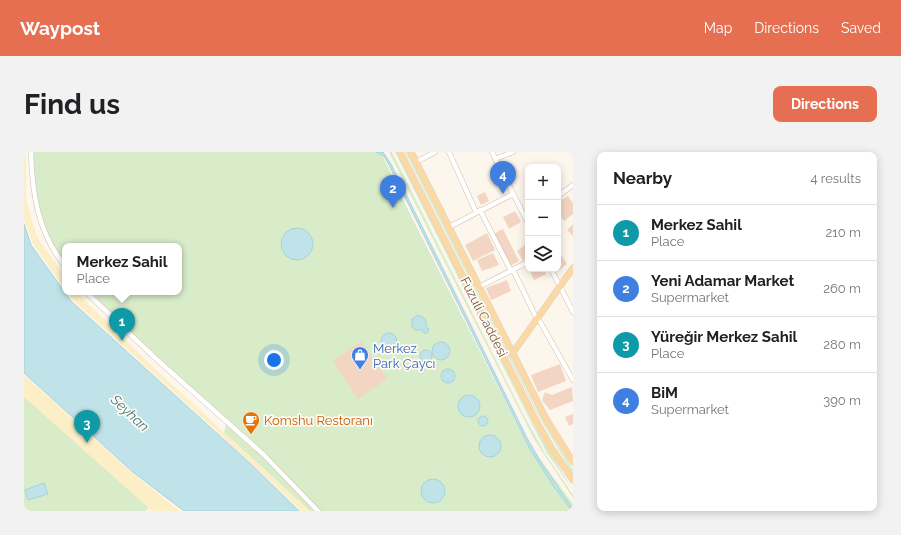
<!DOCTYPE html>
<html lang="en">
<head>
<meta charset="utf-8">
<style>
  :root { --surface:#fff; --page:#f2f2f2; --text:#202124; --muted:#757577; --line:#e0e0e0; --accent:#e76f51 }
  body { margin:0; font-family:Raleway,sans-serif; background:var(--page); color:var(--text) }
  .controls { position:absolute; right:12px; top:12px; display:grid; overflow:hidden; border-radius:8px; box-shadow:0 2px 10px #0003 }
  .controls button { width:36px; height:36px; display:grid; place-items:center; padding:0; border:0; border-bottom:1px solid var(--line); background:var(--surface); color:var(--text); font:20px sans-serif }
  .you { position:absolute; left:250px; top:208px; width:14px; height:14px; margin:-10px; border:3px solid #fff; border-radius:50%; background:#1a73e8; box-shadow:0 0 0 6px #1a73e833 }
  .badge { display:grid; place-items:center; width:26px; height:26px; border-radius:50%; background:var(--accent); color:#fff; font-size:13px; font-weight:700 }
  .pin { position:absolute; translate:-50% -33px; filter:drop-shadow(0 1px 2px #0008) }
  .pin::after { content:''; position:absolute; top:21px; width:14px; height:12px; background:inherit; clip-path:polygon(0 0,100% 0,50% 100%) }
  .popup { position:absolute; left:38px; top:91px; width:120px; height:52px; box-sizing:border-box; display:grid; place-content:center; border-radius:8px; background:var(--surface); filter:drop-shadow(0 1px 3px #0005); font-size:13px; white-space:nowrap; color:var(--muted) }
  .popup b { font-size:15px; color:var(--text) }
  .popup::after { content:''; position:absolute; left:50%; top:100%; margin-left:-8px; border:8px solid transparent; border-top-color:var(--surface) }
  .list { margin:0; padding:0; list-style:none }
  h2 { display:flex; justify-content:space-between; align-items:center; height:52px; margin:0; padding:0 16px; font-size:17px }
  h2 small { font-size:13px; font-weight:400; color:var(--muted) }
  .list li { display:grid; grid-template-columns:26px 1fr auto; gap:12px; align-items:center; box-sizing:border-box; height:56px; padding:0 16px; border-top:1px solid var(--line) }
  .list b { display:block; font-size:15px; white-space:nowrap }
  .list p { margin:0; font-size:13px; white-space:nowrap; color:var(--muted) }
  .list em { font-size:13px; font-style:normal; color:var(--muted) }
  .icon { flex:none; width:22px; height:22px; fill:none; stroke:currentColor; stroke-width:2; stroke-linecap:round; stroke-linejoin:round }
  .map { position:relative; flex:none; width:549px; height:359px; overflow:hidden; border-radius:8px }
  header { display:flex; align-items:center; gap:24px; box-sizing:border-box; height:56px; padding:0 20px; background:var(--accent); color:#fff }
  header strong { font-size:19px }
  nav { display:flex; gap:22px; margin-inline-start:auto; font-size:14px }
  .intro { display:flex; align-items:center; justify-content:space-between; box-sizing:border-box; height:96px; padding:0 24px }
  h1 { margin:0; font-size:28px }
  .button { padding:10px 18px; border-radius:8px; background:var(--accent); color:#fff; font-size:14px; font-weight:700 }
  main { display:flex; gap:24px; padding:0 24px }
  aside { flex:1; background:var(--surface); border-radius:8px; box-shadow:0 2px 10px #0003 }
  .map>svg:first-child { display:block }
  .green { fill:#d8ecc9 }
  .sand { fill:#fcefc7 }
  .water { fill:#bfe3e8; stroke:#a5d3da }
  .building { fill:#f3d5c3 }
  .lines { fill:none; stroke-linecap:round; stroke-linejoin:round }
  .minor-casing { stroke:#d1beb0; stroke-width:5.5 }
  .major-casing { stroke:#dad1cd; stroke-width:7 }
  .minor { stroke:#fff; stroke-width:4.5 }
  .major { stroke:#fbd9a5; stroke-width:6 }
  .labels { text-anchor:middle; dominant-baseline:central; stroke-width:3.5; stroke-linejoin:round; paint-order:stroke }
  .street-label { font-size:13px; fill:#7a5c4d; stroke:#fffaf3 }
  .shop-label { font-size:13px; fill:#366cbe; stroke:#fffaf3; text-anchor:start }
  .food-label { font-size:13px; fill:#c56008; stroke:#fffaf3; text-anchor:start }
  .water-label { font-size:14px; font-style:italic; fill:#437c86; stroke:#fffaf3 }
</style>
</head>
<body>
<header>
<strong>Waypost</strong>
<nav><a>Map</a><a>Directions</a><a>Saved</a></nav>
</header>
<div class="intro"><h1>Find us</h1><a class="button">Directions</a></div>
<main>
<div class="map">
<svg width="549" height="359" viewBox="0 0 549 359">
  <rect width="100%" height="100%" fill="#fdf6ec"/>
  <!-- green -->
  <path class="green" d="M10 0H357L382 54 498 282 549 352V359H280L199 285 203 268 164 235 65 140H155V94H41V111C17 79 8 39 10 0Z
    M365 0H368L498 260 522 303 549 343V346L510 287Z
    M371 0H373L511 275 549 338 523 301 510 276Z
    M381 0H383L514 260 549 318V322L513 261Z
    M0 238 128 352 122 359H0Z"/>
  <!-- sand -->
  <path class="sand" d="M0 0H2V47L13 85 41 124V137L9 92 0 68Z
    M43 140H52L129 215 286 359H277L231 314 49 148Z
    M0 223 114 326 156 359H128L0 245Z"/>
  <!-- water -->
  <path class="water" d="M352 0H359L367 12 503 286 518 312 547 354 546 356 530 335 506 297 365 13 360 4Z
    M0 72 7 93 47 149 230 315 275 359H160L110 321 0 221Z
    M257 92a16 16 0 1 1 32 0a16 16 0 1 1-32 0Z
    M394 163 399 165 402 168V175L405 177 403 181H400L398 178H392L388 175V167Z
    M357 189a8 8 0 1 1 16 0a8 8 0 1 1-16 0Z
    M408 199a9 9 0 1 1 18 0a9 9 0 1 1-18 0Z
    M396 204a6 6 0 1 1 12 0a6 6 0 1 1-12 0Z
    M417 224a7 7 0 1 1 14 0a7 7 0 1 1-14 0Z
    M434 254a11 11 0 1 1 22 0a11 11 0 1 1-22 0Z
    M454 269a5 5 0 1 1 10 0a5 5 0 1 1-10 0Z
    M455 294a11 11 0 1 1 22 0a11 11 0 1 1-22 0Z
    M397 339a12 12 0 1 1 24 0a12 12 0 1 1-24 0Z
    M20 331 24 342 4 348 1 338Z"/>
  <!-- building -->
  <path class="building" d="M461 40 465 49 457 53 453 44Z
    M544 44 549 51V62L540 69 534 61V50Z
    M491 59 497 70 485 77 479 65Z
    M549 72V84L543 78Z
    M479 77 495 109 486 114 469 82Z
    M463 81 471 98 449 109 441 93Z
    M501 93 504 97V106L499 109 493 99Z
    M535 100 543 112 531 121 528 117H534Z
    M469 101 475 113 458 119 453 108Z
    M505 117H520L522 122 510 128Z
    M483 128 487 139 467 148 462 136Z
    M337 189 363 227 334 247 309 209Z
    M536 212 542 229 514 240 507 223Z
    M548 235 549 249 526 258 518 248 521 240 528 243Z
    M549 262V272L545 274 541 265Z"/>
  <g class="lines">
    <!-- minor casing -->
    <g class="minor-casing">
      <path id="minor" d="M7 0C8 41 14 81 41 114
        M425 0 452 60
        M468 0 504 71
        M471 7 489 0
        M392 10 411 0
        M534 44 549 33
        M456 58 487 119
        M425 75 489 42
        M527 117 549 160
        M489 118 513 167 515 168 549 228
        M455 135 504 110
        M62 140 130 205 240 303 294 359"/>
    </g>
    <!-- major casing -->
    <g class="major-casing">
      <path id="major" d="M376 0 511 267 528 297 549 328
        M387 0 521 265 549 310
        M488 202 549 116"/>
    </g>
    <!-- minor -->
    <use href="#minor" class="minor"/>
    <!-- major -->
    <use href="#major" class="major"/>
  </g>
  <!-- icons -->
  <defs>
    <g id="shop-pin" transform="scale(0.9)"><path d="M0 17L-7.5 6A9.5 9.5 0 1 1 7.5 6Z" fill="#3f7fe0" stroke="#fffaf3"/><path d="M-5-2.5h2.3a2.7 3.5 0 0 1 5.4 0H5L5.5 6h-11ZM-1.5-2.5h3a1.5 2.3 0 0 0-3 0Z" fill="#fff"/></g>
    <g id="cafe-pin" transform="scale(0.9)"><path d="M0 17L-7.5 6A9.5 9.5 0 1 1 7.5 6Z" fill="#e8710a" stroke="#fffaf3"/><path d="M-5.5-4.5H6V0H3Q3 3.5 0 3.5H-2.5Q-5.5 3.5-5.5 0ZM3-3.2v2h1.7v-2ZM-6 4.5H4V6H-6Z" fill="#fff"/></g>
  </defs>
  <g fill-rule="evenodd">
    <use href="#shop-pin" x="336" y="203"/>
    <use href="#cafe-pin" x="227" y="268"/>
  </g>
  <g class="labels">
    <!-- street labels -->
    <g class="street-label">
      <text transform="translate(460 165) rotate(63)">Fuzuli Caddesi</text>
    </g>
    <!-- shop labels -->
    <g class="shop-label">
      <text x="349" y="196">Merkez<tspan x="349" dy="15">Park Çaycı</tspan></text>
    </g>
    <!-- food labels -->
    <g class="food-label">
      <text x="240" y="268">Komshu Restoranı</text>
    </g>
    <!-- water labels -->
    <g class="water-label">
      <text transform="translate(106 261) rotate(43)">Seyhan</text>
    </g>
  </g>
</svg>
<div class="controls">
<button>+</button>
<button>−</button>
<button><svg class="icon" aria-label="layers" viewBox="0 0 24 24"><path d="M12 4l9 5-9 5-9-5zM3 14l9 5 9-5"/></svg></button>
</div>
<div class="you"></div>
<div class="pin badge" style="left:98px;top:189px;background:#0f9aa8">1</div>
<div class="popup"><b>Merkez Sahil</b>Place</div>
<div class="pin badge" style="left:369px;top:56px;background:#3f7fe0">2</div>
<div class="pin badge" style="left:63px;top:291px;background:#0f9aa8">3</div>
<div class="pin badge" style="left:479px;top:42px;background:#3f7fe0">4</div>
</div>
<aside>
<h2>Nearby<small>4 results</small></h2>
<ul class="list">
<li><span class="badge" style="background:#0f9aa8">1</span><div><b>Merkez Sahil</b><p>Place</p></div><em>210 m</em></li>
<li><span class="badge" style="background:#3f7fe0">2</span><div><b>Yeni Adamar Market</b><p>Supermarket</p></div><em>260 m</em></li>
<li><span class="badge" style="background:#0f9aa8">3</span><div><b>Yüreğir Merkez Sahil</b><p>Place</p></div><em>280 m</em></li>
<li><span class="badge" style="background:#3f7fe0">4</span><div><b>BiM</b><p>Supermarket</p></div><em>390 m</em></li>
</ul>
</aside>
</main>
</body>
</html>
